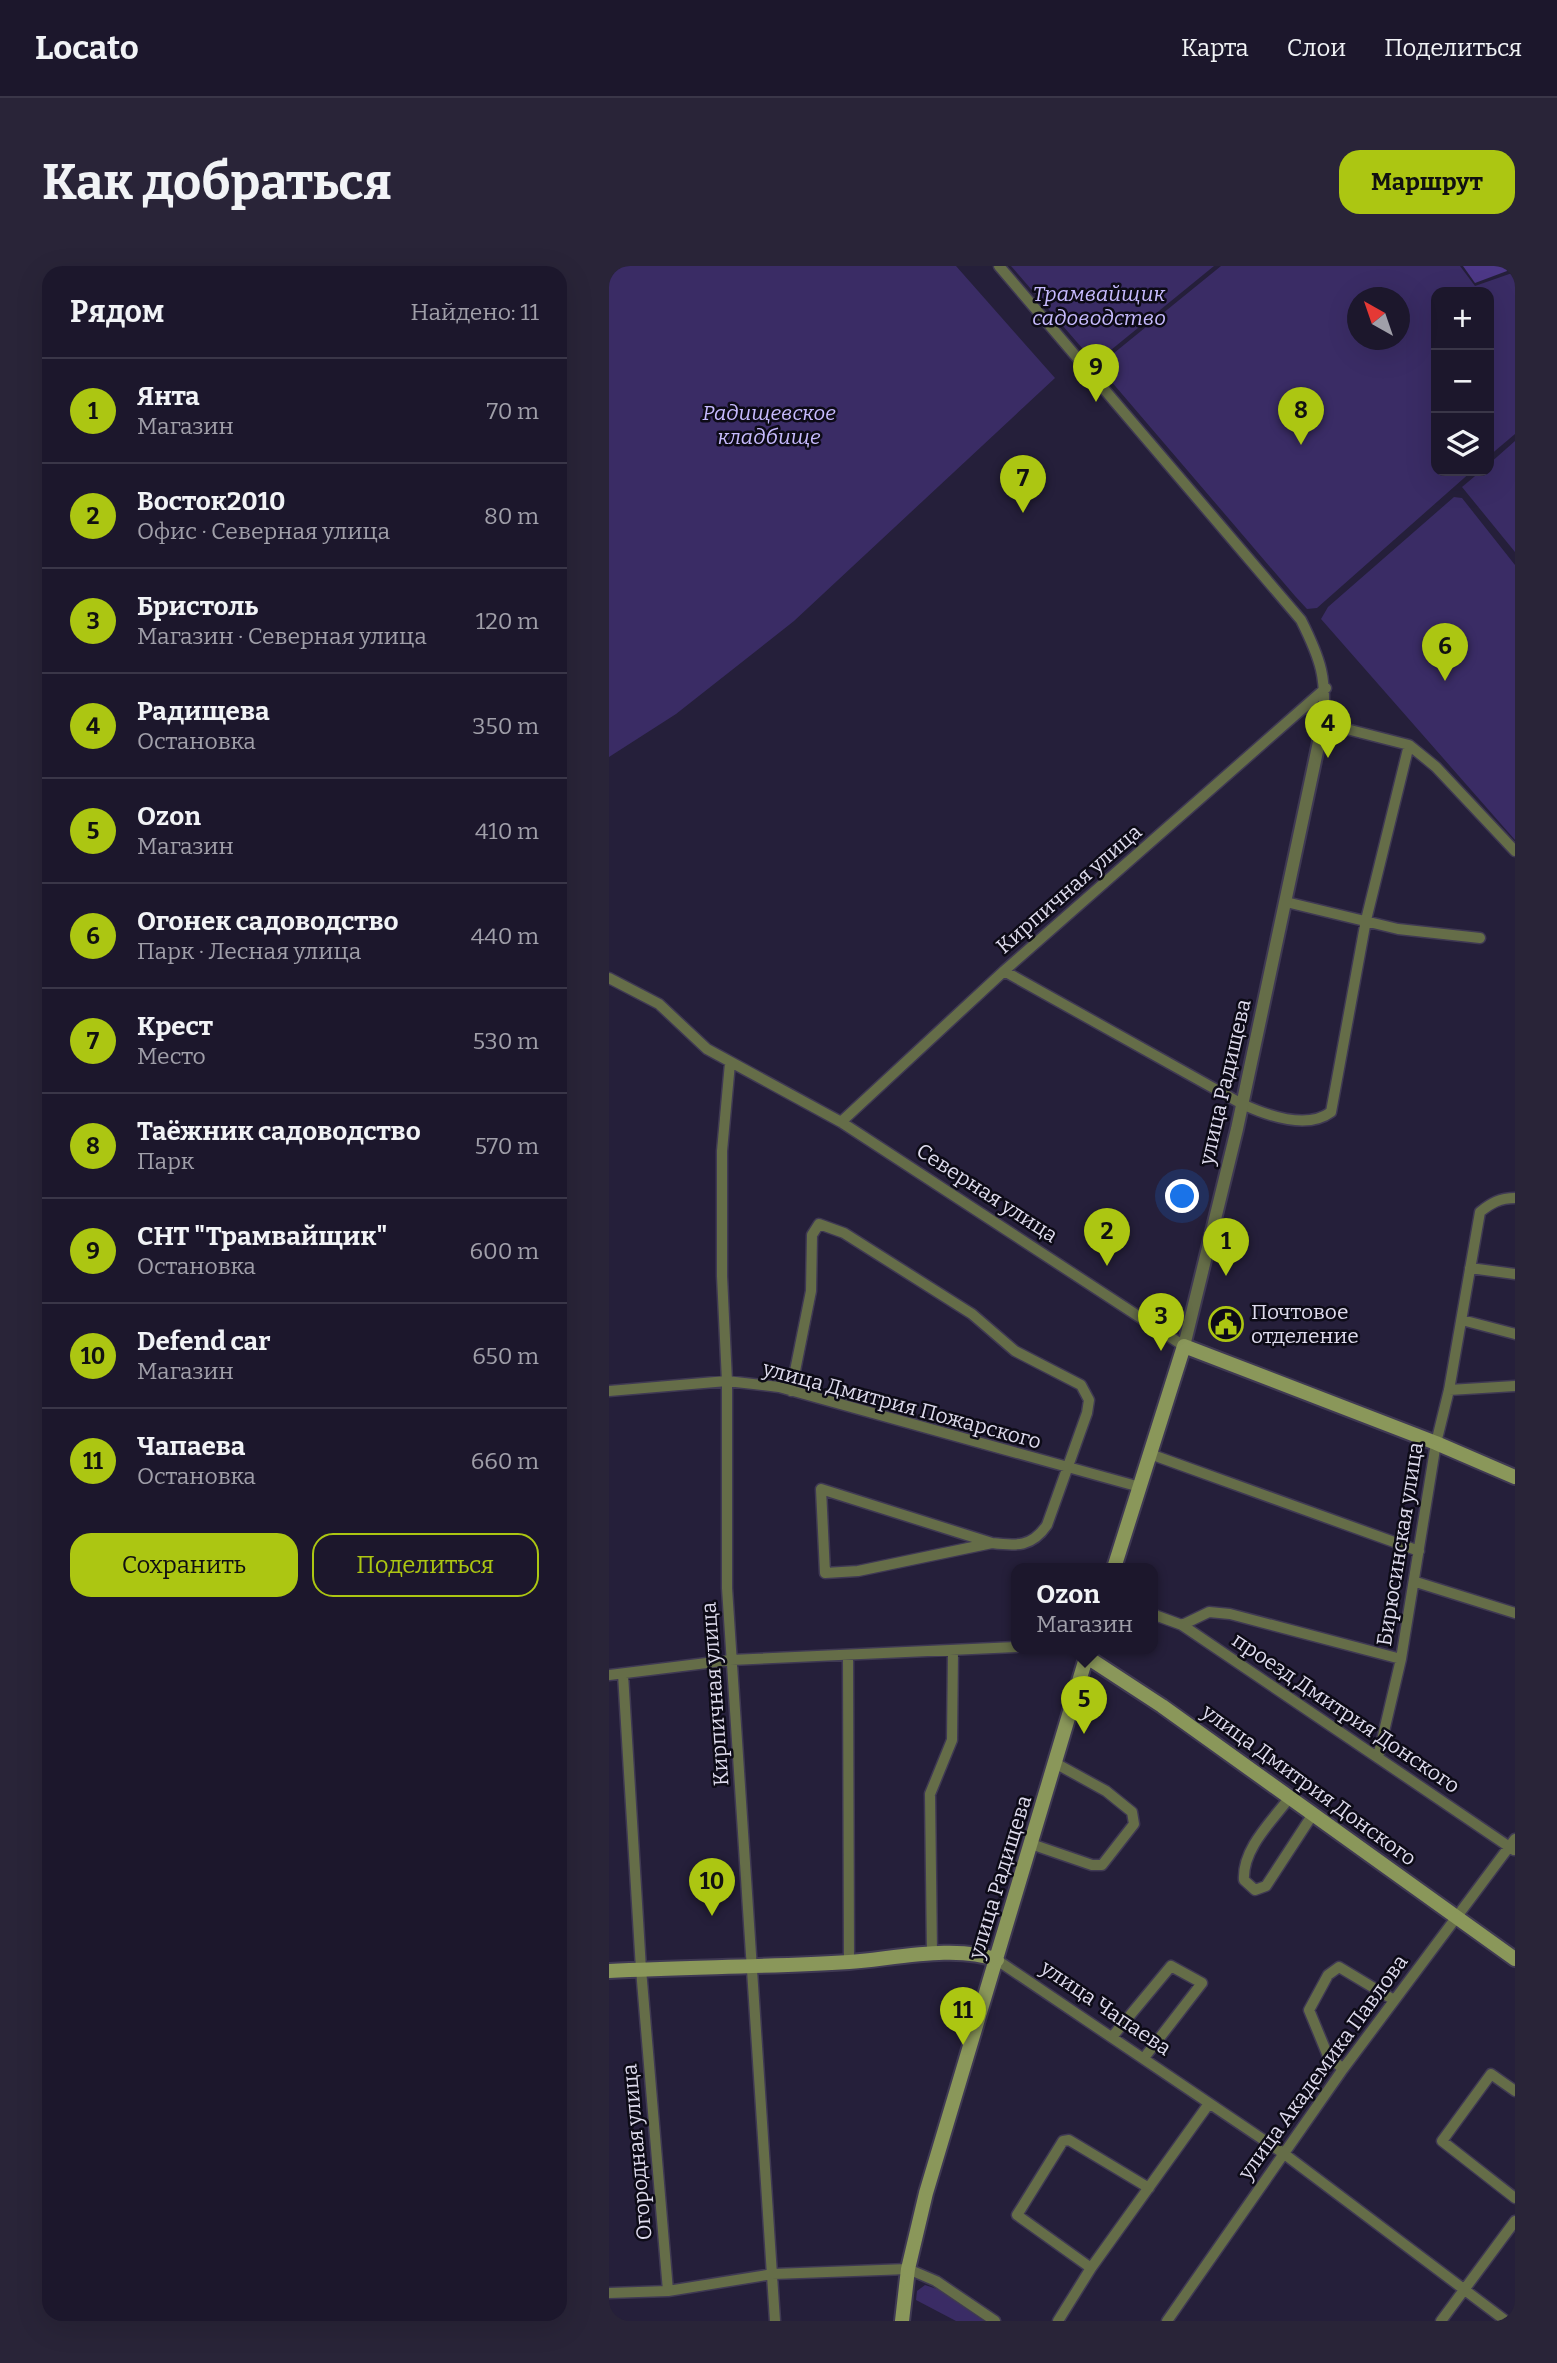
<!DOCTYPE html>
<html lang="ru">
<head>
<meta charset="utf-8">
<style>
  :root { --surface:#1c172c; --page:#292438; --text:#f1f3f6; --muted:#a09fa9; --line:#3a3648; --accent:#acc612 }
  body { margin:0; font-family:Bitter,serif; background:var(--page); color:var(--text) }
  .controls { position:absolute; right:21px; top:21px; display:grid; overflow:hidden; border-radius:14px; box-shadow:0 7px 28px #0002 }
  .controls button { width:63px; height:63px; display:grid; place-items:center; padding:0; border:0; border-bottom:2px solid var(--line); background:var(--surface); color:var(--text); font:35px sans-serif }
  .compass { position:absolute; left:738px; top:21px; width:63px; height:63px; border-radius:50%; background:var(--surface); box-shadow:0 7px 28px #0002; rotate:320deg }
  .you { position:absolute; left:574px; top:931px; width:24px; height:24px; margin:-18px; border:5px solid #fff; border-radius:50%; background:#1a73e8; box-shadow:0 0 0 10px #1a73e833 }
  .badge { display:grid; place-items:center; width:46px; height:46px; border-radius:50%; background:var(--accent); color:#111; font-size:23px; font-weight:700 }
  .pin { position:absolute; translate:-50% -58px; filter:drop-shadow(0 2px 4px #0008) }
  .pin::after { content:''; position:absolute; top:37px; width:24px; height:21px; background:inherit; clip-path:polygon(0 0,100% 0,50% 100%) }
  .popup { position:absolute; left:402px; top:1297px; width:147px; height:91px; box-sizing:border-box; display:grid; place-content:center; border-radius:14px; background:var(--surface); filter:drop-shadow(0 2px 5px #0005); font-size:23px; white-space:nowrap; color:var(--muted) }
  .popup b { font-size:26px; color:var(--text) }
  .popup::after { content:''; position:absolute; left:50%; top:100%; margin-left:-14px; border:14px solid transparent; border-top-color:var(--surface) }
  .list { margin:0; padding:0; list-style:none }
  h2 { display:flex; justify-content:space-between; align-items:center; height:91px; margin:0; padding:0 28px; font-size:30px }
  h2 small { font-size:23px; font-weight:400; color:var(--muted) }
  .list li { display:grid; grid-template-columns:46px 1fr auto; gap:21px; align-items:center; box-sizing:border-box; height:105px; padding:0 28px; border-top:2px solid var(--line) }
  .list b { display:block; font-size:26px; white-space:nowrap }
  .list p { margin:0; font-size:23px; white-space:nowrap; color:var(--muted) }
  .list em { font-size:23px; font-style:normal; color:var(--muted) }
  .actions { display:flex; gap:14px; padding:21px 28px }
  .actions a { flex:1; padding:16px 0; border:2px solid var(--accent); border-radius:21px; text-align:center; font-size:24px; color:var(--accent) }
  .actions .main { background:var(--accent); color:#111 }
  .icon { flex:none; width:38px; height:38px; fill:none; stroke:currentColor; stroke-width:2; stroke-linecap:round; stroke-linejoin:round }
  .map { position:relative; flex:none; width:906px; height:2055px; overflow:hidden; border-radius:21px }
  header { display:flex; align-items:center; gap:42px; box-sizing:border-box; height:98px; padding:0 35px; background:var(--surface); border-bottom:2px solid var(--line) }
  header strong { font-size:33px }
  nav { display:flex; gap:38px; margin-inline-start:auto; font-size:24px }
  .intro { display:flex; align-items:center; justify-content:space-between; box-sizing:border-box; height:168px; padding:0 42px }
  h1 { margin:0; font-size:49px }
  .button { padding:18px 32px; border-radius:21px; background:var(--accent); color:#111; font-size:24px; font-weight:700 }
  main { display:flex; gap:42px; padding:0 42px }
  aside { flex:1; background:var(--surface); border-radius:21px; box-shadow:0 7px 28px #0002 }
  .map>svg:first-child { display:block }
  .green { fill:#3a2c65; fill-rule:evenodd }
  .forest { fill:#4d3887 }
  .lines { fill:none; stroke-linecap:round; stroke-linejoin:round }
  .minor-casing { stroke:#3f3953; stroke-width:13 }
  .tertiary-casing { stroke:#3f3953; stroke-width:16 }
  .secondary-casing { stroke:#3f3953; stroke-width:18 }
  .minor { stroke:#656d48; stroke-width:10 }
  .tertiary { stroke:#656d48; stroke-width:12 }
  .secondary { stroke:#8a975a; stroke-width:14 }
  .labels { text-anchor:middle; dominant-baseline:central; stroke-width:5; stroke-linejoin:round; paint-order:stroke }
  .park-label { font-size:21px; font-style:italic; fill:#c7bbfe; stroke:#0d0b17 }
  .street-label { font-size:21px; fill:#dedbed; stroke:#0d0b17 }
  .poi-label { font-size:21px; fill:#dedbed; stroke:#0d0b17; text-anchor:start }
</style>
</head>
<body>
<header>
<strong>Locato</strong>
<nav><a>Карта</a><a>Слои</a><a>Поделиться</a></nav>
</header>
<div class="intro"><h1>Как добраться</h1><a class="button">Маршрут</a></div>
<main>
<aside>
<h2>Рядом<small>Найдено: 11</small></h2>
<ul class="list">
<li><span class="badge">1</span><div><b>Янта</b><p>Магазин</p></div><em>70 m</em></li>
<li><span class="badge">2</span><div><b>Восток2010</b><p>Офис · Северная улица</p></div><em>80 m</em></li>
<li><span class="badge">3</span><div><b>Бристоль</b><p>Магазин · Северная улица</p></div><em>120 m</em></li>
<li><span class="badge">4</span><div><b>Радищева</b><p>Остановка</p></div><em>350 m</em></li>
<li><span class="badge">5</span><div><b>Ozon</b><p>Магазин</p></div><em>410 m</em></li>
<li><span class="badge">6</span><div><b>Огонек садоводство</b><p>Парк · Лесная улица</p></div><em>440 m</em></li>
<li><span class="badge">7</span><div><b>Крест</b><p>Место</p></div><em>530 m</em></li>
<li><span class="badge">8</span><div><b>Таёжник садоводство</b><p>Парк</p></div><em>570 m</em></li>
<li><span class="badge">9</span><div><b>СНТ &quot;Трамвайщик&quot;</b><p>Остановка</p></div><em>600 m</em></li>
<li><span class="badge">10</span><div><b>Defend car</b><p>Магазин</p></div><em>650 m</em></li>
<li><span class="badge">11</span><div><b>Чапаева</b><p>Остановка</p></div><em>660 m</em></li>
</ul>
<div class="actions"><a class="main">Сохранить</a><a>Поделиться</a></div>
</aside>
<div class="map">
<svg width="906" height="2055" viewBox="0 0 906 2055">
  <rect width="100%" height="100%" fill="#251f3a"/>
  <!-- green -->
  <path class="green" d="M0 0H347L446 112 185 355 67 448 0 491Z
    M402 0H605L486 97Z
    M612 0H851L866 20 906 6V168L880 190V26H827V205H863L708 342 698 343 686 330 489 100ZM748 32H790V74H748Z
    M906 175V286L853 221 872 205H880V198Z
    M845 231 853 232 906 299V574L712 353 719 341Z
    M316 2019 334 2025 375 2055H347L307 2034 308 2025Z"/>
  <!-- forest -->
  <path class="forest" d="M854 0H906V2L866 17Z"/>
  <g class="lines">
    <!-- minor casing -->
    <g class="minor-casing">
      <path id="minor" d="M390 0 692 354C712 394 718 412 714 457L800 479 827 501 906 585
        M677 636 789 663 871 672
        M395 705 633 838C657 849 698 864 722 846L757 654 800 479
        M0 712 50 738 98 783 232 856 575 1080
        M121 797 113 885V1010L118 1115V1322L166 2055
        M232 856 395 705 717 422
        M861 1002 906 1008
        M853 1054 906 1068
        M840 1124 906 1120
        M0 1125 118 1115 170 1121 531 1221
        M182 1125 202 1025 203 969 210 958 235 967 363 1048 406 1085 472 1119 480 1134 478 1147 438 1259C423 1281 408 1280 383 1277
        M541 1188 810 1285
        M212 1223 383 1277 249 1305 216 1307Z
        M807 1316 906 1347
        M543 1348 573 1359 905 1584
        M573 1359 600 1346 621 1348 792 1393 827 1177 840 1124 871 946C882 937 891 932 906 932
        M239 1390 240 1696
        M14 1408 32 1703 59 2025
        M0 1409 122 1394 407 1381
        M769 1491 792 1393
        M681 1531C663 1555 633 1583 635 1614L646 1624 657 1620 704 1548
        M422 1578 483 1599H493L525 1558 523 1546 497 1525 446 1497
        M323 1688 321 1528 343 1474 344 1385
        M388 1694 674 1887 897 2055
        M503 1771 562 1700 593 1717 535 1792
        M734 1803 719 1790 700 1744 719 1709 730 1701 785 1734
        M906 1825 882 1808 833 1875 906 1932
        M482 2002 408 1949 454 1875 460 1874 540 1922
        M0 2027 59 2025 164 2008 299 2003 327 2015 386 2055
        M449 2055 482 2002 599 1839
        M558 2055 734 1803 906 1573
        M832 2055 906 1955"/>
    </g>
    <!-- tertiary casing -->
    <g class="tertiary-casing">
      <path id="tertiary" d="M575 1080 628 863 714 457"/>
    </g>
    <!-- secondary casing -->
    <g class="secondary-casing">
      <path id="secondary" d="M505 1302 575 1080 827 1177 906 1211
        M478 1391 553 1440 906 1693
        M0 1705C80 1701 160 1701 240 1696 283 1693 348 1678 388 1694
        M293 2055 299 2003 317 1927 480 1382"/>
    </g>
    <!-- minor -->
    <use href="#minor" class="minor"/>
    <!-- tertiary -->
    <use href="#tertiary" class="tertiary"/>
    <!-- secondary -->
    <use href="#secondary" class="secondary"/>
  </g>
  <!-- icons -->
  <defs>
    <g id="civic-ring" transform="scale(1.75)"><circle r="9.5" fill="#0d0b17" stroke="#acc612" stroke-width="1.5"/><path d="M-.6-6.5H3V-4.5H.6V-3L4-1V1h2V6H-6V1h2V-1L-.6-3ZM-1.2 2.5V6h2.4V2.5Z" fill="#acc612"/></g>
  </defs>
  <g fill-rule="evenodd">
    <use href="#civic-ring" x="617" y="1058"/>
  </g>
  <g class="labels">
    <!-- park labels -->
    <g class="park-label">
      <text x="490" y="28">Трамвайщик<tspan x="490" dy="24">садоводство</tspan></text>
      <text x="160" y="147">Радищевское<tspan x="160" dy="24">кладбище</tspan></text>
    </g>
    <!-- street labels -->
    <g class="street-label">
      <text transform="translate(460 623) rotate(-41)">Кирпичная улица</text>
      <text transform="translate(616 816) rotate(-77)">улица Радищева</text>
      <text transform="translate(378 927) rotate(33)">Северная улица</text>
      <text transform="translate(293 1139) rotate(15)">улица Дмитрия Пожарского</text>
      <text transform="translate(791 1278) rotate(-81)">Бирюсинская улица</text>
      <text transform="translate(106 1428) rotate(-94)">Кирпичная улица</text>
      <text transform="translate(737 1447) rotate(34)">проезд Дмитрия Донского</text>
      <text transform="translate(700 1519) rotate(36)">улица Дмитрия Донского</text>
      <text transform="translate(391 1611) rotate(-73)">улица Радищева</text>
      <text transform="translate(497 1742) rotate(34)">улица Чапаева</text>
      <text transform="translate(714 1801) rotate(-54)">улица Академика Павлова</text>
      <text transform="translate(28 1886) rotate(-95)">Огородная улица</text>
    </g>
    <!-- poi labels -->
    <g class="poi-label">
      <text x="642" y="1046">Почтовое<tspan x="642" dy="24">отделение</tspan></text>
    </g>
  </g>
</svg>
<div class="controls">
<button>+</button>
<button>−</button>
<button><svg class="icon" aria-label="layers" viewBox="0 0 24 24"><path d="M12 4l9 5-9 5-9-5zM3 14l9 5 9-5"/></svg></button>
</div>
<svg class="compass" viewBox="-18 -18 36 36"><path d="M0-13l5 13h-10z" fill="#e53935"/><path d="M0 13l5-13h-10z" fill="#a09fa9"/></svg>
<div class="you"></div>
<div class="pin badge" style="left:617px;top:1010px">1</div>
<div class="pin badge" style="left:498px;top:1000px">2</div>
<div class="pin badge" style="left:552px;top:1085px">3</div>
<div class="pin badge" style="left:719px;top:492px">4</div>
<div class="pin badge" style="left:475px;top:1468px">5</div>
<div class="popup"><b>Ozon</b>Магазин</div>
<div class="pin badge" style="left:836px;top:415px">6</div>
<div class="pin badge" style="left:414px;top:247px">7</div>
<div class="pin badge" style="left:692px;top:179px">8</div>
<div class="pin badge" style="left:487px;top:136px">9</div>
<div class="pin badge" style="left:103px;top:1650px">10</div>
<div class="pin badge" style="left:354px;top:1779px">11</div>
</div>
</main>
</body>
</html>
